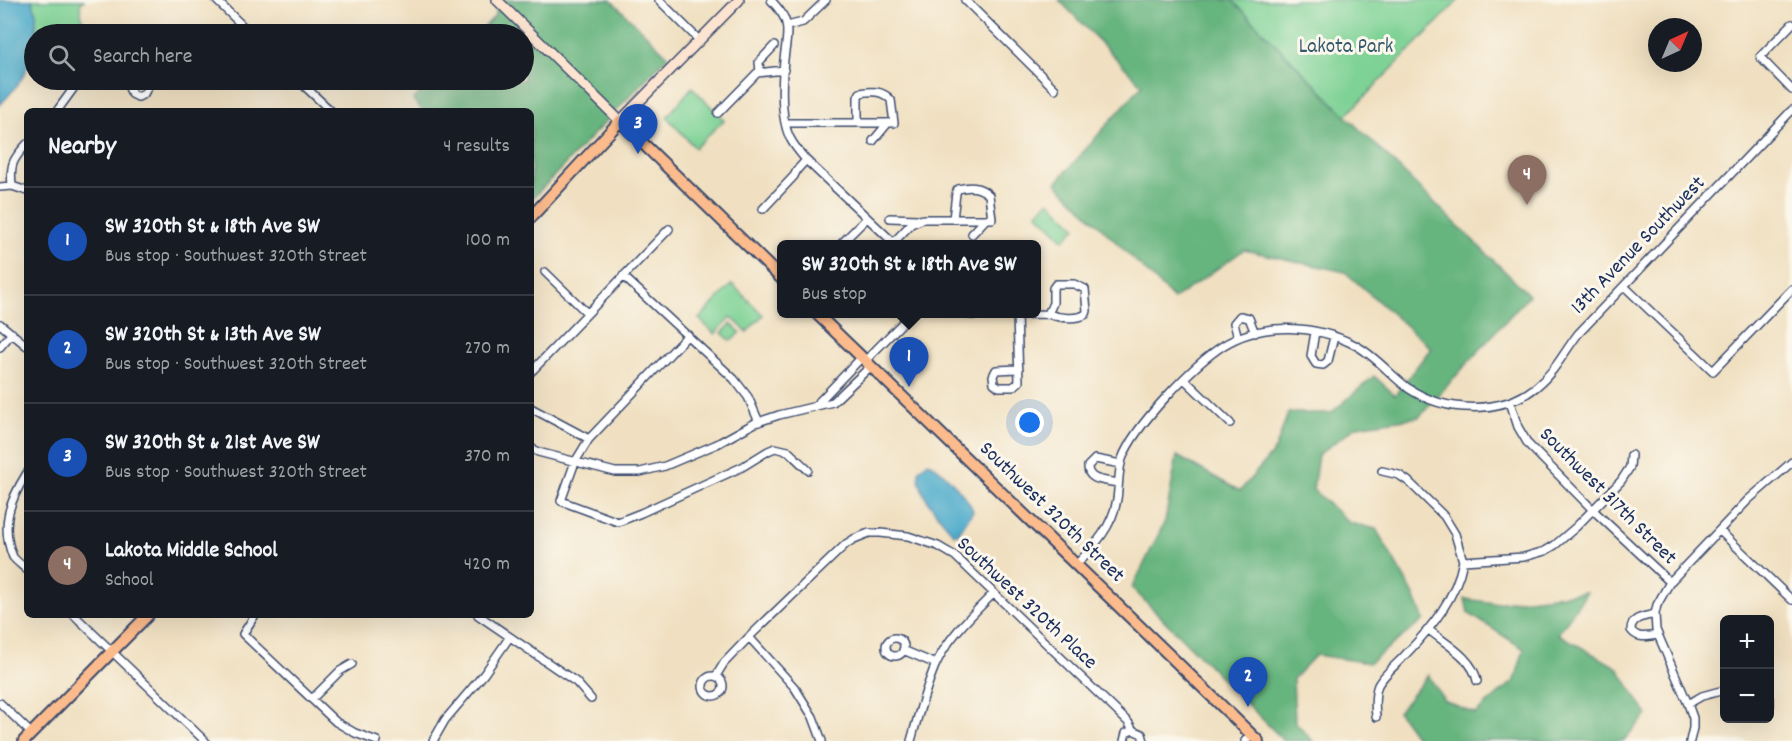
<!DOCTYPE html>
<html lang="en">
<head>
<meta charset="utf-8">
<style>
  :root { --surface:#171b24; --page:#20242c; --text:#f1f3f6; --muted:#9ea1a6; --line:#363941; --accent:#ea580c }
  body { margin:0; font-family:Dekko,sans-serif; background:var(--page); color:var(--text) }
  .controls { position:absolute; right:18px; bottom:18px; display:grid; overflow:hidden; border-radius:9px; box-shadow:0 6px 24px #0002 }
  .controls button { width:54px; height:54px; display:grid; place-items:center; padding:0; border:0; border-bottom:2px solid var(--line); background:var(--surface); color:var(--text); font:30px sans-serif }
  .compass { position:absolute; left:1648px; top:18px; width:54px; height:54px; border-radius:50%; background:var(--surface); box-shadow:0 6px 24px #0002; rotate:44deg }
  .you { position:absolute; left:1030px; top:423px; width:21px; height:21px; margin:-15px; border:4px solid #fff; border-radius:50%; background:#1a73e8; box-shadow:0 0 0 9px #1a73e833 }
  .badge { display:grid; place-items:center; width:39px; height:39px; border-radius:50%; background:var(--accent); color:#fff; font-size:20px; font-weight:700 }
  .pin { position:absolute; translate:-50% -50px; filter:drop-shadow(0 2px 3px #0008) }
  .pin::after { content:''; position:absolute; top:32px; width:21px; height:18px; background:inherit; clip-path:polygon(0 0,100% 0,50% 100%) }
  .popup { position:absolute; left:777px; top:240px; width:264px; height:78px; box-sizing:border-box; display:grid; place-content:center; border-radius:9px; background:var(--surface); filter:drop-shadow(0 2px 4px #0005); font-size:20px; white-space:nowrap; color:var(--muted) }
  .popup b { font-size:22px; color:var(--text) }
  .popup::after { content:''; position:absolute; left:50%; top:100%; margin-left:-12px; border:12px solid transparent; border-top-color:var(--surface) }
  .list { margin:0; padding:0; list-style:none }
  h2 { display:flex; justify-content:space-between; align-items:center; height:78px; margin:0; padding:0 24px; font-size:26px }
  h2 small { font-size:20px; font-weight:400; color:var(--muted) }
  .list li { display:grid; grid-template-columns:39px 1fr auto; gap:18px; align-items:center; box-sizing:border-box; height:108px; padding:0 24px; border-top:2px solid var(--line) }
  .list b { display:block; font-size:22px; white-space:nowrap }
  .list p { margin:0; font-size:20px; white-space:nowrap; color:var(--muted) }
  .list em { font-size:20px; font-style:normal; color:var(--muted) }
  .icon { flex:none; width:33px; height:33px; fill:none; stroke:currentColor; stroke-width:2; stroke-linecap:round; stroke-linejoin:round }
  .map { position:relative; flex:none; width:1792px; height:741px; overflow:hidden }
  .search { position:absolute; background:var(--surface); box-shadow:0 6px 24px #0002; left:24px; top:24px; width:510px; height:66px; display:flex; align-items:center; gap:15px; box-sizing:border-box; padding:0 21px; border-radius:33px; color:var(--muted); font-size:22px }
  .panel { position:absolute; background:var(--surface); box-shadow:0 6px 24px #0002; left:24px; top:108px; width:510px; height:510px; border-radius:9px }
  .map>svg:first-child { display:block }
  .green { fill:#7ed295; stroke:#4c807a; stroke-width:1.5 }
  .forest { fill:#66b47e; stroke:#40726e; stroke-width:1.5 }
  .water { fill:#4baaca; stroke:#336c94; stroke-width:1.5 }
  .lines { fill:none; stroke-linecap:round; stroke-linejoin:round }
  .street-casing { stroke:#3b4a6d; stroke-width:10 }
  .secondary-casing { stroke:#3b4a6d; stroke-width:12 }
  .primary-casing { stroke:#3b4a6d; stroke-width:14 }
  .street { stroke:#fff; stroke-width:7 }
  .secondary { stroke:#fde4d1; stroke-width:9 }
  .primary { stroke:#fbbb8c; stroke-width:10 }
  .labels { text-anchor:middle; dominant-baseline:central; stroke-width:6; stroke-linejoin:round; paint-order:stroke }
  .park-label { font-size:21px; fill:#34586c; stroke:#fbf7ec }
  .street-label { font-size:21px; fill:#1b2f5e; stroke:#fbf7ec }
</style>
</head>
<body>
<div class="map">
<svg width="1792" height="741" viewBox="0 0 1792 741">
  <rect width="100%" height="100%" fill="#fbf7ec"/>
  <filter id="ink" filterUnits="userSpaceOnUse"><feTurbulence type="fractalNoise" baseFrequency=".0167" numOctaves="2"/><feDisplacementMap in="SourceGraphic" scale="12" xChannelSelector="R" yChannelSelector="G"/><feConvolveMatrix kernelMatrix="1 2 1 2 8 2 1 2 1" color-interpolation-filters="sRGB"/></filter>
  <filter id="wash" filterUnits="userSpaceOnUse"><feTurbulence type="fractalNoise" baseFrequency=".008" numOctaves="4" result="noise"/><feDisplacementMap in="SourceGraphic" scale="24" xChannelSelector="R" yChannelSelector="G"/><feGaussianBlur stdDeviation="1.35" result="paint"/><feColorMatrix in="noise" values="0 0 0 0 0 0 0 0 0 0 0 0 0 0 0 0 0 1.4 0 .05"/><feComposite in="paint" operator="in"/></filter>
  <g filter="url(#wash)">
    <rect width="100%" height="100%" fill="#f0e0c1"/>
    <!-- green -->
    <path class="green" d="M32 0H84L80 4 84 34H36V13Z
      M1232 0H1459L1346 116Z
      M692 87 724 120 695 148 667 117Z
      M1049 201 1076 227 1064 240 1037 213Z
      M732 284 763 315 747 332 731 317 715 334 699 319Z
      M731 324 740 332 731 341 722 333Z"/>
    <!-- forest -->
    <path class="forest" d="M500 0H611L668 56 531 200V111H423L413 100 433 80H524V34H477L494 17Z
      M1059 0H1232L1346 116 1529 295 1419 417 1357 426 1318 455 1313 490 1350 523 1376 529 1413 593 1424 620 1369 663 1316 655 1293 679 1295 722 1313 741H1284L1132 588 1165 521 1177 456 1240 491 1275 450 1288 413H1331L1374 376 1395 395 1431 348 1345 272 1244 250 1174 299 1056 183 1142 85Z
      M1587 592 1558 634 1618 668 1647 715 1623 741H1419L1398 712 1428 675 1444 700 1475 714 1515 680 1524 649 1468 613 1465 599 1494 603Z"/>
    <!-- water -->
    <path class="water" d="M0 0H32L36 13V34H34V49L24 75 16 87 0 105Z
      M928 462C940 467 969 498 973 511L958 534H954C939 515 917 496 919 470Z"/>
  </g>
  <g filter="url(#ink)">
    <g class="lines">
      <!-- street casing -->
      <g class="street-casing">
        <path id="street" d="M216 0 251 34
          M659 0 700 41
          M771 0C777 7 784 14 786 23 789 34 785 48 784 60 782 81 780 118 790 138 794 146 800 153 806 160L895 244
          M965 0 1055 89
          M1792 24 1760 57 1792 90
          M787 26 803 22 826 0
          M760 72 759 62 774 46
          M137 80 132 82 129 88 132 94 138 97 144 94 147 88 144 82 139 80
          M298 80 331 111
          M57 111 73 89 77 80
          M718 113 757 73 784 70
          M785 123H894L891 100C882 90 872 91 860 93L858 97V123
          M873 141 888 123
          M12 186C10 165 12 160 27 144
          M0 187 12 186 27 191
          M763 209 794 176 797 170 806 160
          M890 218 917 219
          M972 234 986 219
          M893 243 911 224 923 219H992L989 195C979 186 970 186 958 189L956 193 953 219
          M841 244 867 218
          M545 272 587 313
          M623 276 734 379 748 397 759 422
          M1624 286 1713 371 1792 289
          M967 314 972 315 1048 314C1059 318 1077 320 1086 314L1087 311 1085 289 1074 284H1056L1053 288V303L1048 314
          M1017 314 1019 382 1013 387H999L994 383 993 376 996 370 1019 369
          M0 324 27 346
          M1315 332 1311 356 1316 364 1323 365 1328 361 1334 337
          M688 335 589 439 575 462 561 501 618 522 641 513 742 467 768 451 775 448 788 451 808 470
          M1238 338 1234 323 1240 316 1249 318 1255 333
          M0 347 12 333
          M865 361 911 314
          M531 372 669 229
          M1184 379 1230 423
          M1510 402 1518 427 1528 444 1593 510 1670 582
          M815 406 862 357
          M531 408 589 439
          M531 448 538 452 615 472H640L665 466 717 444 755 423 779 415 833 402 871 366
          M1382 471 1399 475 1408 481 1444 516 1455 534 1463 561
          M27 473C10 500 0 525 13 557 17 562 23 566 27 570
          M1117 483C1105 480 1087 481 1088 466L1095 459 1121 464
          M1720 531 1792 600
          M1077 564C1095 545 1113 526 1117 499 1119 486 1118 473 1122 459 1134 426 1194 364 1224 345 1263 321 1316 325 1355 345 1376 356 1390 375 1408 388 1445 413 1501 415 1536 387 1555 372 1564 352 1578 334L1792 110
          M1655 614C1644 617 1631 617 1631 630 1638 640 1648 636 1658 635
          M74 615 205 741
          M255 615 243 634 336 722 355 733 377 741
          M478 615 576 682 591 699
          M1429 630C1446 644 1473 658 1477 681
          M749 637 795 688 813 717 822 741
          M886 647a9 9 0 1 1 18 0a9 9 0 1 1-18 0Z
          M903 650 936 664
          M703 686a10 10 0 1 1 20 0a10 10 0 1 1-20 0Z
          M716 676 724 663 749 637 846 544 854 539 869 533H880L908 536 938 546 955 556 1128 722 1133 730
          M312 699 340 671 352 664
          M1770 700V705
          M0 703 31 733
          M1688 704 1702 696 1724 690
          M1376 717C1375 707 1374 695 1378 685 1385 673 1397 664 1406 654 1432 627 1456 598 1463 561L1524 557 1545 551 1555 545 1576 527 1621 481 1630 467 1631 455
          M433 741 445 720 484 674 509 638
          M911 741C918 716 925 690 935 666 947 638 972 615 993 594
          M1124 741 1126 733 1133 730 1142 734 1144 741
          M1245 741 1252 734
          M1690 741 1693 728V718L1688 704 1656 630 1655 614 1657 605 1670 582 1748 500 1792 462"/>
      </g>
      <!-- secondary casing -->
      <g class="secondary-casing">
        <path id="secondary" d="M497 0 620 121 739 0"/>
      </g>
      <!-- primary casing -->
      <g class="primary-casing">
        <path id="primary" d="M531 217 620 121 782 279
          M817 314 1258 741
          M24 741 148 615"/>
      </g>
      <!-- street -->
      <use href="#street" class="street"/>
      <!-- secondary -->
      <use href="#secondary" class="secondary"/>
      <!-- primary -->
      <use href="#primary" class="primary"/>
    </g>
  </g>
  <g class="labels">
    <!-- park labels -->
    <g class="park-label">
      <text x="1346" y="48">Lakota Park</text>
    </g>
    <!-- street labels -->
    <g class="street-label">
      <text transform="translate(1639 246) rotate(-46)">13th Avenue Southwest</text>
      <text transform="translate(1607 497) rotate(45)">Southwest 317th Street</text>
      <text transform="translate(1051 513) rotate(44)">Southwest 320th Street</text>
      <text transform="translate(1026 604) rotate(43)">Southwest 320th Place</text>
    </g>
  </g>
</svg>
<div class="controls">
<button>+</button>
<button>−</button>
</div>
<svg class="compass" viewBox="-18 -18 36 36"><path d="M0-13l5 13h-10z" fill="#e53935"/><path d="M0 13l5-13h-10z" fill="#9ea1a6"/></svg>
<div class="you"></div>
<div class="pin badge" style="left:909px;top:387px;background:#1a4fb4">1</div>
<div class="popup"><b>SW 320th St &amp; 18th Ave SW</b>Bus stop</div>
<div class="pin badge" style="left:1248px;top:707px;background:#1a4fb4">2</div>
<div class="pin badge" style="left:638px;top:154px;background:#1a4fb4">3</div>
<div class="pin badge" style="left:1527px;top:205px;background:#8d6e63">4</div>
<div class="search"><svg class="icon" aria-label="search" viewBox="0 0 24 24"><circle cx="10" cy="10" r="6"/><path d="M15 15l6 6"/></svg>Search here</div>
<section class="panel">
<h2>Nearby<small>4 results</small></h2>
<ul class="list">
<li><span class="badge" style="background:#1a4fb4">1</span><div><b>SW 320th St &amp; 18th Ave SW</b><p>Bus stop · Southwest 320th Street</p></div><em>100 m</em></li>
<li><span class="badge" style="background:#1a4fb4">2</span><div><b>SW 320th St &amp; 13th Ave SW</b><p>Bus stop · Southwest 320th Street</p></div><em>270 m</em></li>
<li><span class="badge" style="background:#1a4fb4">3</span><div><b>SW 320th St &amp; 21st Ave SW</b><p>Bus stop · Southwest 320th Street</p></div><em>370 m</em></li>
<li><span class="badge" style="background:#8d6e63">4</span><div><b>Lakota Middle School</b><p>School</p></div><em>420 m</em></li>
</ul>
</section>
</div>
</body>
</html>
